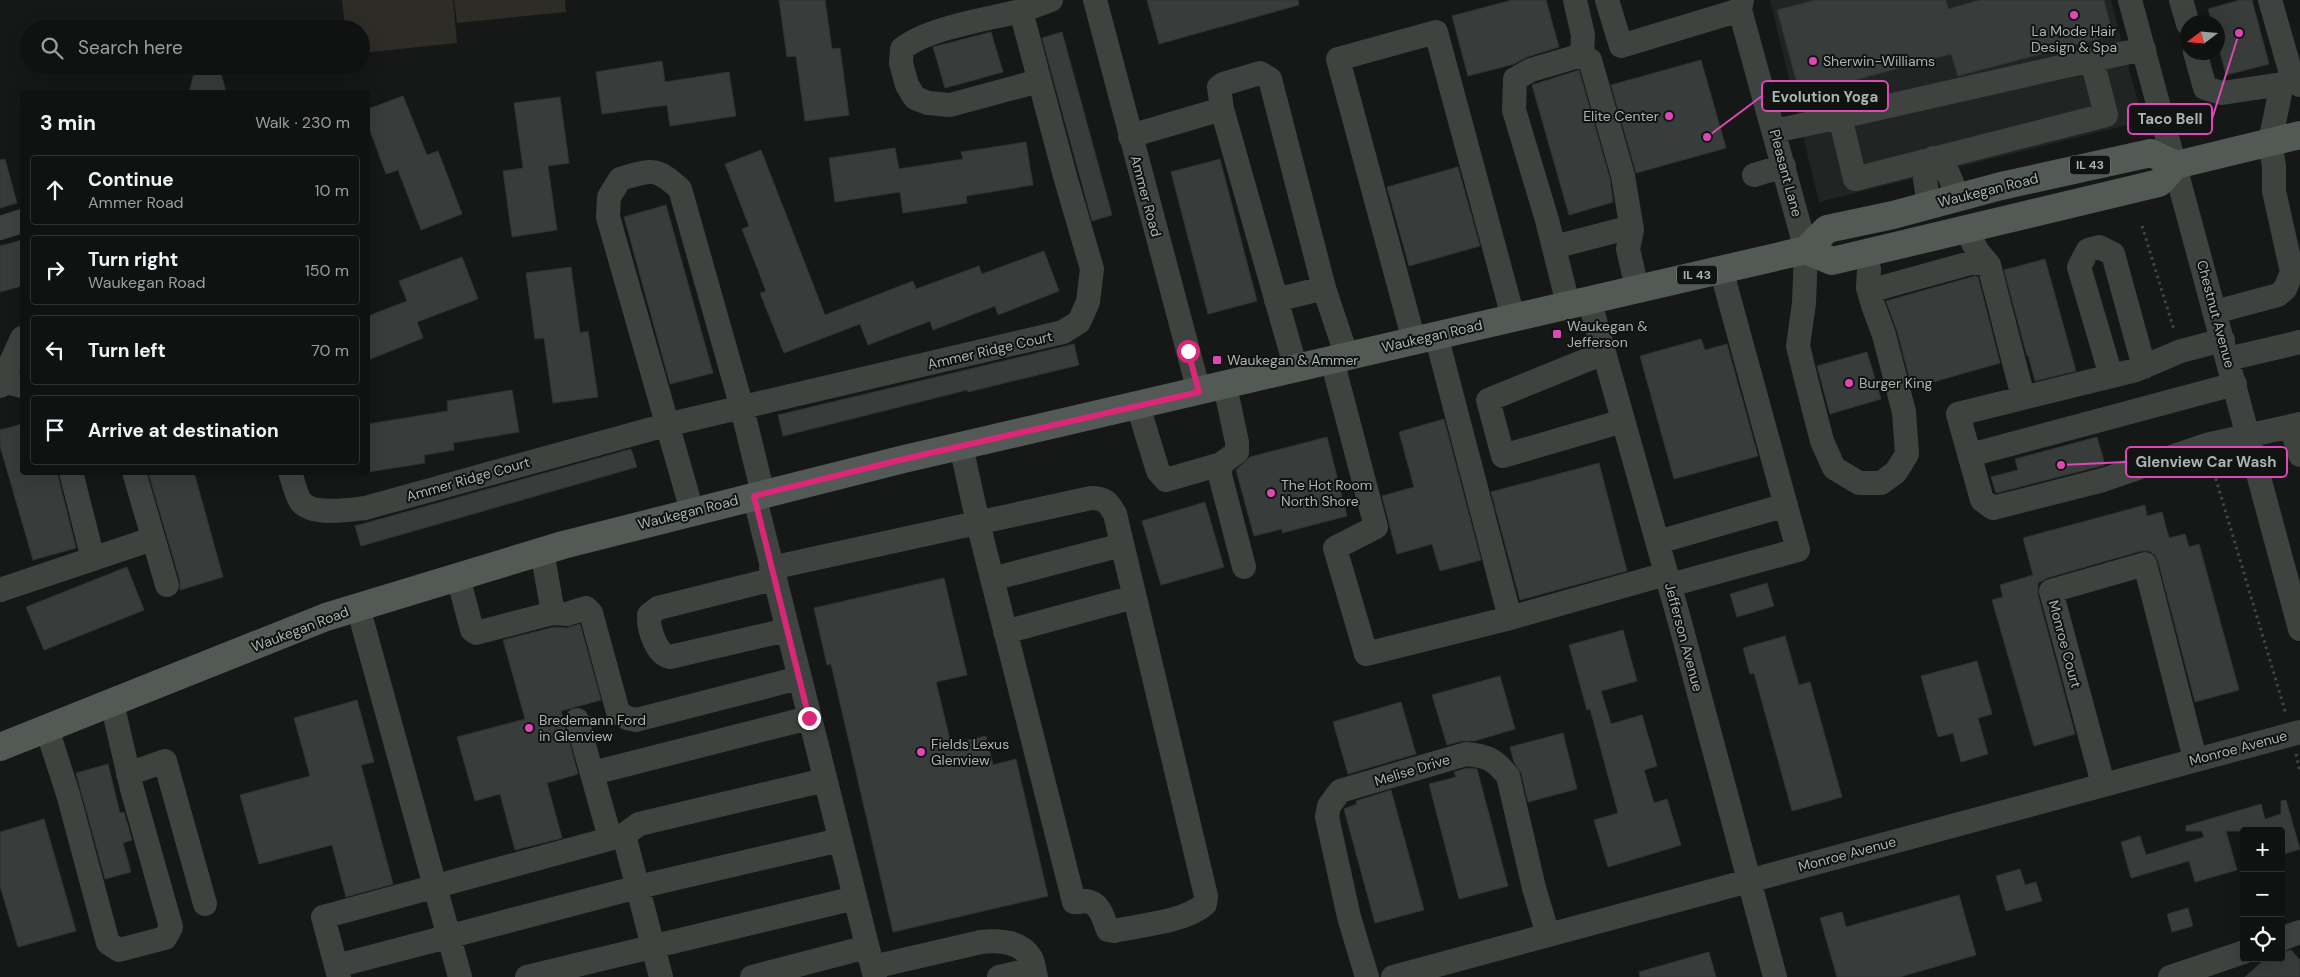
<!DOCTYPE html>
<html lang="en">
<head>
<meta charset="utf-8">
<style>
  :root { --surface:#101111; --page:#1e1f1f; --text:#f1f3f6; --muted:#9c9d9f; --line:#303131 }
  body { margin:0; font-family:"DM Sans",sans-serif; background:var(--page); color:var(--text) }
  .controls { position:absolute; right:15px; bottom:15px; display:grid; overflow:hidden; border-radius:5px; box-shadow:0 5px 20px #0002 }
  .controls button { width:45px; height:45px; display:grid; place-items:center; padding:0; border:0; border-bottom:1px solid var(--line); background:var(--surface); color:var(--text); font:25px sans-serif }
  .compass { position:absolute; left:2180px; top:15px; width:45px; height:45px; border-radius:50%; background:var(--surface); box-shadow:0 5px 20px #0002; rotate:254deg }
  .stop { position:absolute; width:15px; height:15px; margin:-11px; border:4px solid #db2777; border-radius:50%; background:#fff }
  .stop.end { background:#db2777; border-color:#fff; box-shadow:0 1px 5px #0008 }
  .list { margin:0; padding:0; list-style:none }
  h2 { display:flex; justify-content:space-between; align-items:center; height:65px; margin:0; padding:0 20px; font-size:21px }
  h2 small { font-size:16px; font-weight:400; color:var(--muted) }
  .list li { display:grid; grid-template-columns:32px 1fr auto; gap:15px; align-items:center; box-sizing:border-box; height:70px; margin:0 10px 10px; padding:0 10px; border:1px solid var(--line); border-radius:5px }
  .list b { display:block; font-size:19px; white-space:nowrap }
  .list p { margin:0; font-size:16px; white-space:nowrap; color:var(--muted) }
  .list em { font-size:16px; font-style:normal; color:var(--muted) }
  .icon { flex:none; width:28px; height:28px; fill:none; stroke:currentColor; stroke-width:2; stroke-linecap:round; stroke-linejoin:round }
  .map { position:relative; flex:none; width:2300px; height:977px; overflow:hidden }
  .search { position:absolute; background:var(--surface); box-shadow:0 5px 20px #0002; left:20px; top:20px; width:350px; height:55px; display:flex; align-items:center; gap:12px; box-sizing:border-box; padding:0 18px; border-radius:28px; color:var(--muted); font-size:19px }
  .panel { position:absolute; background:var(--surface); box-shadow:0 5px 20px #0002; left:20px; top:90px; width:350px; height:385px; border-radius:5px }
  .map>svg:first-child { display:block }
  .built { fill:#222423 }
  .green { fill:#2e2c26 }
  .building { fill:#383c3a; stroke:#303332 }
  .lines { fill:none; stroke-linecap:round; stroke-linejoin:round }
  .path { stroke:#414843; stroke-width:3; stroke-dasharray:2.5 4; stroke-linecap:butt }
  .minor { stroke:#3e4340; stroke-width:24 }
  .major { stroke:#535a56; stroke-width:28 }
  .route { stroke:#db2777; stroke-width:6 }
  .poi-dot { fill:#dd48b6; stroke:#111212; stroke-width:2 }
  .labels { text-anchor:middle; dominant-baseline:central; stroke-width:4; stroke-linejoin:round; paint-order:stroke }
  .shield { fill:#111212; stroke:#7b857e; stroke-width:1 }
  .shield-label { font-size:12px; font-weight:bold; fill:#a9b6ad }
  .poi-label { font-size:14px; fill:#a9b6ad; stroke:#111212; text-anchor:start }
  .street-label { font-size:14px; fill:#a9b6ad; stroke:#111212 }
  .leader { fill:none; stroke:#dd48b6; stroke-width:2 }
  .callout-dot { fill:#dd48b6; stroke:#111212; stroke-width:2 }
  .callout { fill:#111212; stroke:#dd48b6; stroke-width:2 }
  .callout-label { font-size:15px; text-anchor:middle; font-weight:bold; fill:#a9b6ad }
</style>
</head>
<body>
<div class="map">
<svg width="2300" height="977" viewBox="0 0 2300 977">
  <rect width="100%" height="100%" fill="#161717"/>
  <!-- built -->
  <path class="built" d="M1770 0H2111L2143 121 1819 202Z"/>
  <!-- green -->
  <path class="green" d="M342 0H453L457 43 361 53V29H345Z
    M454 0H565L566 12 457 23Z"/>
  <!-- building -->
  <path class="building" d="M779 0H825L832 49 840 48 849 115 805 121 796 56 787 57Z
    M1147 0H1298L1299 5 1159 44Z
    M1512 0H1546L1559 47 1527 57 1514 64 1468 76 1452 16Z
    M1815 0H1946L1948 9 1980 0H2104L2113 35 1958 76 1951 54 1800 95 1777 10Z
    M2240 0H2252L2269 64 2226 75 2218 44V22H2212L2208 9Z
    M991 32 1003 72 945 88 933 47Z
    M1062 32 1112 215 1092 221 1042 38Z
    M1701 60 1726 148 1636 173 1611 85Z
    M662 61 665 82 729 72 736 116 670 126 667 105 602 114 596 72Z
    M196 66H219L226 92H189Z
    M1579 70 1610 179 1613 202 1569 215 1532 85Z
    M403 96 427 155 438 151 462 214 421 230 398 170 386 174 368 125V109Z
    M560 97 569 163 548 166 557 230 512 237 503 171 523 168 514 103Z
    M1026 142 1033 185 966 196 967 203 903 213 900 192 835 202 829 158 895 148 899 169 963 159 961 152Z
    M761 150 825 315 913 281 916 289 979 266 982 274 1044 251 1059 291 998 315 995 306 933 330 930 321 868 345 860 324 784 353 760 293 766 291 742 229 749 226 725 164Z
    M5 159 17 203 0 208V160Z
    M1220 159 1257 301 1208 314 1171 172Z
    M1458 167 1480 246 1409 266 1387 187Z
    M666 205 713 373 670 384 624 217Z
    M22 240V286L0 292V246Z
    M462 257 478 299 417 322 423 338 368 360V316L407 301 399 281Z
    M2045 259 2076 371 2035 381 2028 355 2027 356 2004 270Z
    M571 267 580 333 588 331 598 397 553 403 544 338 535 339 526 273Z
    M1975 276 1978 277 2000 363 1912 388 1897 331 1886 301Z
    M1701 339 1705 350 1727 344 1758 456 1674 479 1640 356Z
    M1074 344 1079 365 968 392 967 390 783 436 778 415Z
    M1867 352 1881 399 1830 414 1817 366Z
    M512 390 519 432 453 443 454 450 424 455 425 463 368 472V424L448 411 447 401Z
    M1444 419 1481 560 1440 571 1432 544 1397 554 1382 496 1414 487 1399 432Z
    M22 424V472H57L76 548 33 560 0 446V430Z
    M1327 437 1347 516 1282 533V529L1254 536 1236 470 1250 457Z
    M2097 437 2105 465 1996 493 1991 477 2018 470 2015 459Z
    M631 449 637 467 361 546 355 526Z
    M1599 463 1627 571 1520 600 1491 492Z
    M148 472H194L223 577 180 590V581Z
    M1205 502 1224 567 1161 585 1142 521Z
    M2145 505 2147 516 2162 512 2169 538 2185 534 2189 547 2199 544 2239 690 2195 702 2158 561 2155 555 2149 551H2141L2047 578 2038 583V595L2075 734 2034 746 1992 600 2003 597 2000 585 2033 575 2023 538Z
    M127 567 144 610 44 650 26 607Z
    M944 578 967 675 936 682 951 744 986 736 993 765 1016 759 1048 896 893 932 831 664 827 665 814 608Z
    M1767 583 1774 606 1737 617 1730 594Z
    M580 624 601 700 561 711 578 774 547 783 562 838 515 850 500 794 475 801 457 737 525 719 503 640 554 627 566 628Z
    M1623 630 1637 681 1601 691 1611 724 1642 715 1657 766 1644 770 1654 803 1667 799 1681 845 1608 867 1594 820 1618 813 1590 709 1587 710 1569 645Z
    M1785 636 1799 685 1810 682 1842 797 1792 811 1754 673 1750 674 1743 648Z
    M1977 661 1992 714 1978 718 1988 754 1961 762 1953 733 1938 737 1921 676Z
    M1500 676 1515 729 1474 741H1462L1447 745 1432 695Z
    M357 700 374 762 361 765 393 884 346 897 332 845 259 864 240 795 310 776 294 718Z
    M1401 702 1416 754 1348 774 1333 722Z
    M1563 733 1577 789 1528 802 1521 773 1514 762 1510 747Z
    M108 764 120 813 124 812 132 840 123 843 131 872 105 879 76 773Z
    M1467 768 1477 769 1508 886 1459 899 1429 784 1456 777 1454 772Z
    M1391 790 1424 910 1375 923 1344 809 1357 804 1356 801Z
    M2286 800 2300 849 2281 855V831H2226L2237 870 2195 882 2189 861 2131 878 2121 842 2140 836 2146 855 2204 837 2202 831H2186V826L2261 804 2265 819 2281 814V801Z
    M44 819 76 931 18 947 0 886V832Z
    M2020 869 2025 885 2036 882 2042 901 2006 911 1996 876Z
    M1959 895 1976 955 1900 977H1837L1820 918 1842 912 1846 927Z
    M2188 908 2193 926 2172 932 2167 914Z
    M2291 950 2300 960V977H2245L2266 958H2281V952Z
    M1709 952 1716 977H1640L1639 972Z"/>
  <g class="lines">
    <!-- path -->
    <path class="path" d="M2142 226 2174 330
      M2212 466 2286 714
      M2296 754 2300 772"/>
    <!-- minor -->
    <path class="minor" d="M1095 0 1199 392
      M1575 0 1583 35 1582 55
      M1607 0 1621 46 1740 10
      M1742 0 1740 10 1806 250 1804 303 1798 346 1807 383 1822 441 1834 468 1859 483H1881L1896 472 1907 454 1904 412 1884 335 1873 305 1868 288 1869 269 1865 254
      M2130 0 2300 629
      M2181 0 2188 24
      M2270 0 2292 77 2300 85
      M1021 11C988 19 927 28 902 49L901 63 907 85 915 98 928 103 950 105 1039 81
      M2195 52 2205 88 2222 93 2282 84 2300 75
      M1222 109 1219 87 1223 84 1260 73 1270 79 1324 288
      M1840 117 2092 60
      M1774 131 1840 117 1855 179 2106 115 2092 60 2144 49
      M1130 136 1222 109 1296 369
      M1754 175 1784 166
      M1929 206 1925 179 1933 158 1948 173 1958 197
      M0 228 22 221
      M1966 230 1978 252 1989 265 2023 397
      M1554 247 1631 227
      M1869 291 1974 262 1989 265
      M1589 299 1679 619 1775 977
      M1276 300 1324 288 1347 357
      M1568 304 1547 220 1514 110 1515 79 1531 70 1582 55 1590 60 1623 176 1632 230 1628 249 1637 288
      M2215 312 2278 295 2285 289 2292 272 2274 191V166L2270 142 2282 84
      M2223 340 2181 351 2136 370 1958 414 1982 500 1993 508 2103 480 2206 445 2300 424
      M1414 341 1338 59 1436 32 1513 317
      M1604 353 1488 400 1503 456 1623 421
      M2228 359 2300 342
      M1332 360 1376 527 1335 548 1366 654 1510 618 1436 335
      M2111 376 2079 267 2088 250 2099 247 2113 254 2144 367
      M2 381 22 386
      M0 386 22 338
      M1225 386 1237 442V452L1221 464 1220 475 1244 567
      M1138 406 1158 471 1166 480 1221 464
      M2291 426 2300 455
      M1970 455 2235 384
      M71 472 93 559
      M134 472 167 585
      M290 472C293 481 296 495 301 502 313 516 348 510 365 508L666 425 1063 332 1079 322 1088 302 1092 269 1065 176 1021 11 1051 0
      M754 495 875 977
      M692 511 608 217 609 197 620 179C651 170 655 166 680 189L742 408 763 494
      M1658 542 1786 505
      M542 551 553 613 567 614 586 608 591 613 618 712 627 718 636 720 799 678
      M771 568 1091 498C1105 498 1108 502 1115 514L1206 896 1205 904C1185 922 1141 925 1114 931L1108 930C1103 919 1101 903 1086 901 1082 901 1078 903 1074 902L978 523 961 446
      M458 577 472 630 476 633 553 613
      M774 579 658 608 649 615C648 628 656 654 670 657L787 630
      M992 579 1122 545
      M1670 585 1798 550 1721 269
      M0 590 152 539
      M358 607 460 977
      M1510 618 1666 574
      M1005 632 1134 597
      M577 720 610 838
      M47 729 68 794 108 943 119 950 165 938 171 927 132 789 112 703
      M593 773 809 718
      M128 774 165 761 205 904
      M2103 784 2051 591 2145 564 2195 759
      M624 835 661 977
      M2281 939 2300 932
      M336 966 638 887 840 840
      M873 967 981 942C998 940 1020 940 1031 958 1034 963 1034 971 1036 977
      M339 977 323 917 624 835 639 824 825 780
      M527 977 855 898
      M752 977 867 947
      M999 977 1034 969
      M1367 977 1349 917 1327 817 1329 806 1340 791 1466 754C1488 756 1494 759 1508 776L1534 888 1548 935
      M1393 977 2300 732
      M2170 977 2244 952"/>
    <!-- major -->
    <path class="major" d="M1806 250 1832 261 2159 183 2176 165 2300 135
      M0 747 326 617 563 545 904 459 1806 250 1827 229 1893 215 2001 186 2151 153 2176 165"/>
  </g>
  <g class="lines">
    <!-- route -->
    <path class="route" d="M809 718 754 496 904 459 1199 392 1188 351"/>
  </g>
  <!-- markers -->
  <g class="poi-dot">
    <circle cx="2074" cy="15" r="5"/>
    <circle cx="1813" cy="61" r="5"/>
    <circle cx="1669" cy="116" r="5"/>
    <rect x="1552" y="329" width="10" height="10" rx="2.5"/>
    <rect x="1212" y="355" width="10" height="10" rx="2.5"/>
    <circle cx="1849" cy="383" r="5"/>
    <circle cx="1271" cy="493" r="5"/>
    <circle cx="529" cy="728" r="5"/>
    <circle cx="921" cy="752" r="5"/>
  </g>
  <g class="labels">
    <!-- shield labels -->
    <g class="shield">
      <rect x="2070" y="155.5" width="40" height="19" rx="4"/>
      <rect x="1677" y="265.5" width="40" height="19" rx="4"/>
    </g>
    <g class="shield-label">
      <text x="2090" y="165">IL 43</text>
      <text x="1697" y="275">IL 43</text>
    </g>
    <!-- poi labels -->
    <g class="poi-label">
      <text x="2074" y="31" text-anchor="middle">La Mode Hair<tspan x="2074" dy="16">Design &amp; Spa</tspan></text>
      <text x="1823" y="61">Sherwin-Williams</text>
      <text x="1659" y="116" text-anchor="end">Elite Center</text>
      <text x="1567" y="326">Waukegan &amp;<tspan x="1567" dy="16">Jefferson</tspan></text>
      <text x="1227" y="360">Waukegan &amp; Ammer</text>
      <text x="1859" y="383">Burger King</text>
      <text x="1281" y="485">The Hot Room<tspan x="1281" dy="16">North Shore</tspan></text>
      <text x="539" y="720">Bredemann Ford<tspan x="539" dy="16">in Glenview</tspan></text>
      <text x="931" y="744">Fields Lexus<tspan x="931" dy="16">Glenview</tspan></text>
    </g>
    <!-- street labels -->
    <g class="street-label">
      <text transform="translate(1786 173) rotate(75)">Pleasant Lane</text>
      <text transform="translate(1988 190) rotate(-14)">Waukegan Road</text>
      <text transform="translate(1146 196) rotate(75)">Ammer Road</text>
      <text transform="translate(2216 314) rotate(75)">Chestnut Avenue</text>
      <text transform="translate(1432 336) rotate(-13)">Waukegan Road</text>
      <text transform="translate(990 350) rotate(-13)">Ammer Ridge Court</text>
      <text transform="translate(468 479) rotate(-16)">Ammer Ridge Court</text>
      <text transform="translate(688 512) rotate(-14)">Waukegan Road</text>
      <text transform="translate(300 629) rotate(-21)">Waukegan Road</text>
      <text transform="translate(1684 637) rotate(75)">Jefferson Avenue</text>
      <text transform="translate(2065 644) rotate(75)">Monroe Court</text>
      <text transform="translate(2238 748) rotate(-15)">Monroe Avenue</text>
      <text transform="translate(1412 770) rotate(-17)">Melise Drive</text>
      <text transform="translate(1847 854) rotate(-15)">Monroe Avenue</text>
    </g>
  </g>
  <!-- callouts -->
  <path class="leader" d="M1707 137L1762 96M2239 33L2212 119M2061 465L2126 462"/>
  <g class="callout-dot">
    <circle cx="1707" cy="137" r="5"/>
    <circle cx="2239" cy="33" r="5"/>
    <circle cx="2061" cy="465" r="5"/>
  </g>
  <g class="callout">
    <rect x="1762" y="81" width="126" height="30" rx="5"/>
    <rect x="2128" y="104" width="84" height="30" rx="5"/>
    <rect x="2126" y="447" width="161" height="30" rx="5"/>
  </g>
  <g class="callout-label">
    <text x="1825" y="102">Evolution Yoga</text>
    <text x="2170" y="124">Taco Bell</text>
    <text x="2206" y="467">Glenview Car Wash</text>
  </g>
</svg>
<div class="controls">
<button>+</button>
<button>−</button>
<button><svg class="icon" aria-label="locate" viewBox="0 0 24 24"><circle cx="12" cy="12" r="6"/><path d="M12 2v4M12 18v4M2 12h4M18 12h4"/></svg></button>
</div>
<svg class="compass" viewBox="-18 -18 36 36"><path d="M0-13l5 13h-10z" fill="#e53935"/><path d="M0 13l5-13h-10z" fill="#9c9d9f"/></svg>
<div class="stop" style="left:1188px;top:351px"></div>
<div class="stop end" style="left:809px;top:718px"></div>
<div class="search"><svg class="icon" aria-label="search" viewBox="0 0 24 24"><circle cx="10" cy="10" r="6"/><path d="M15 15l6 6"/></svg>Search here</div>
<section class="panel">
<h2>3 min<small>Walk · 230 m</small></h2>
<ul class="list">
<li><svg class="icon" aria-label="ahead" viewBox="0 0 24 24"><path d="M12 20V5M6 11l6-6 6 6"/></svg><div><b>Continue</b><p>Ammer Road</p></div><em>10 m</em></li>
<li><svg class="icon" aria-label="right" viewBox="0 0 24 24"><path d="M7 20v-9h11M14 6l5 5-5 5"/></svg><div><b>Turn right</b><p>Waukegan Road</p></div><em>150 m</em></li>
<li><svg class="icon" aria-label="left" viewBox="0 0 24 24"><path d="M17 20v-9H6M10 6l-5 5 5 5"/></svg><div><b>Turn left</b></div><em>70 m</em></li>
<li><svg class="icon" aria-label="arrive" viewBox="0 0 24 24"><path d="M6 21V4h12l-3 4 3 4H6"/></svg><div><b>Arrive at destination</b></div></li>
</ul>
</section>
</div>
</body>
</html>
